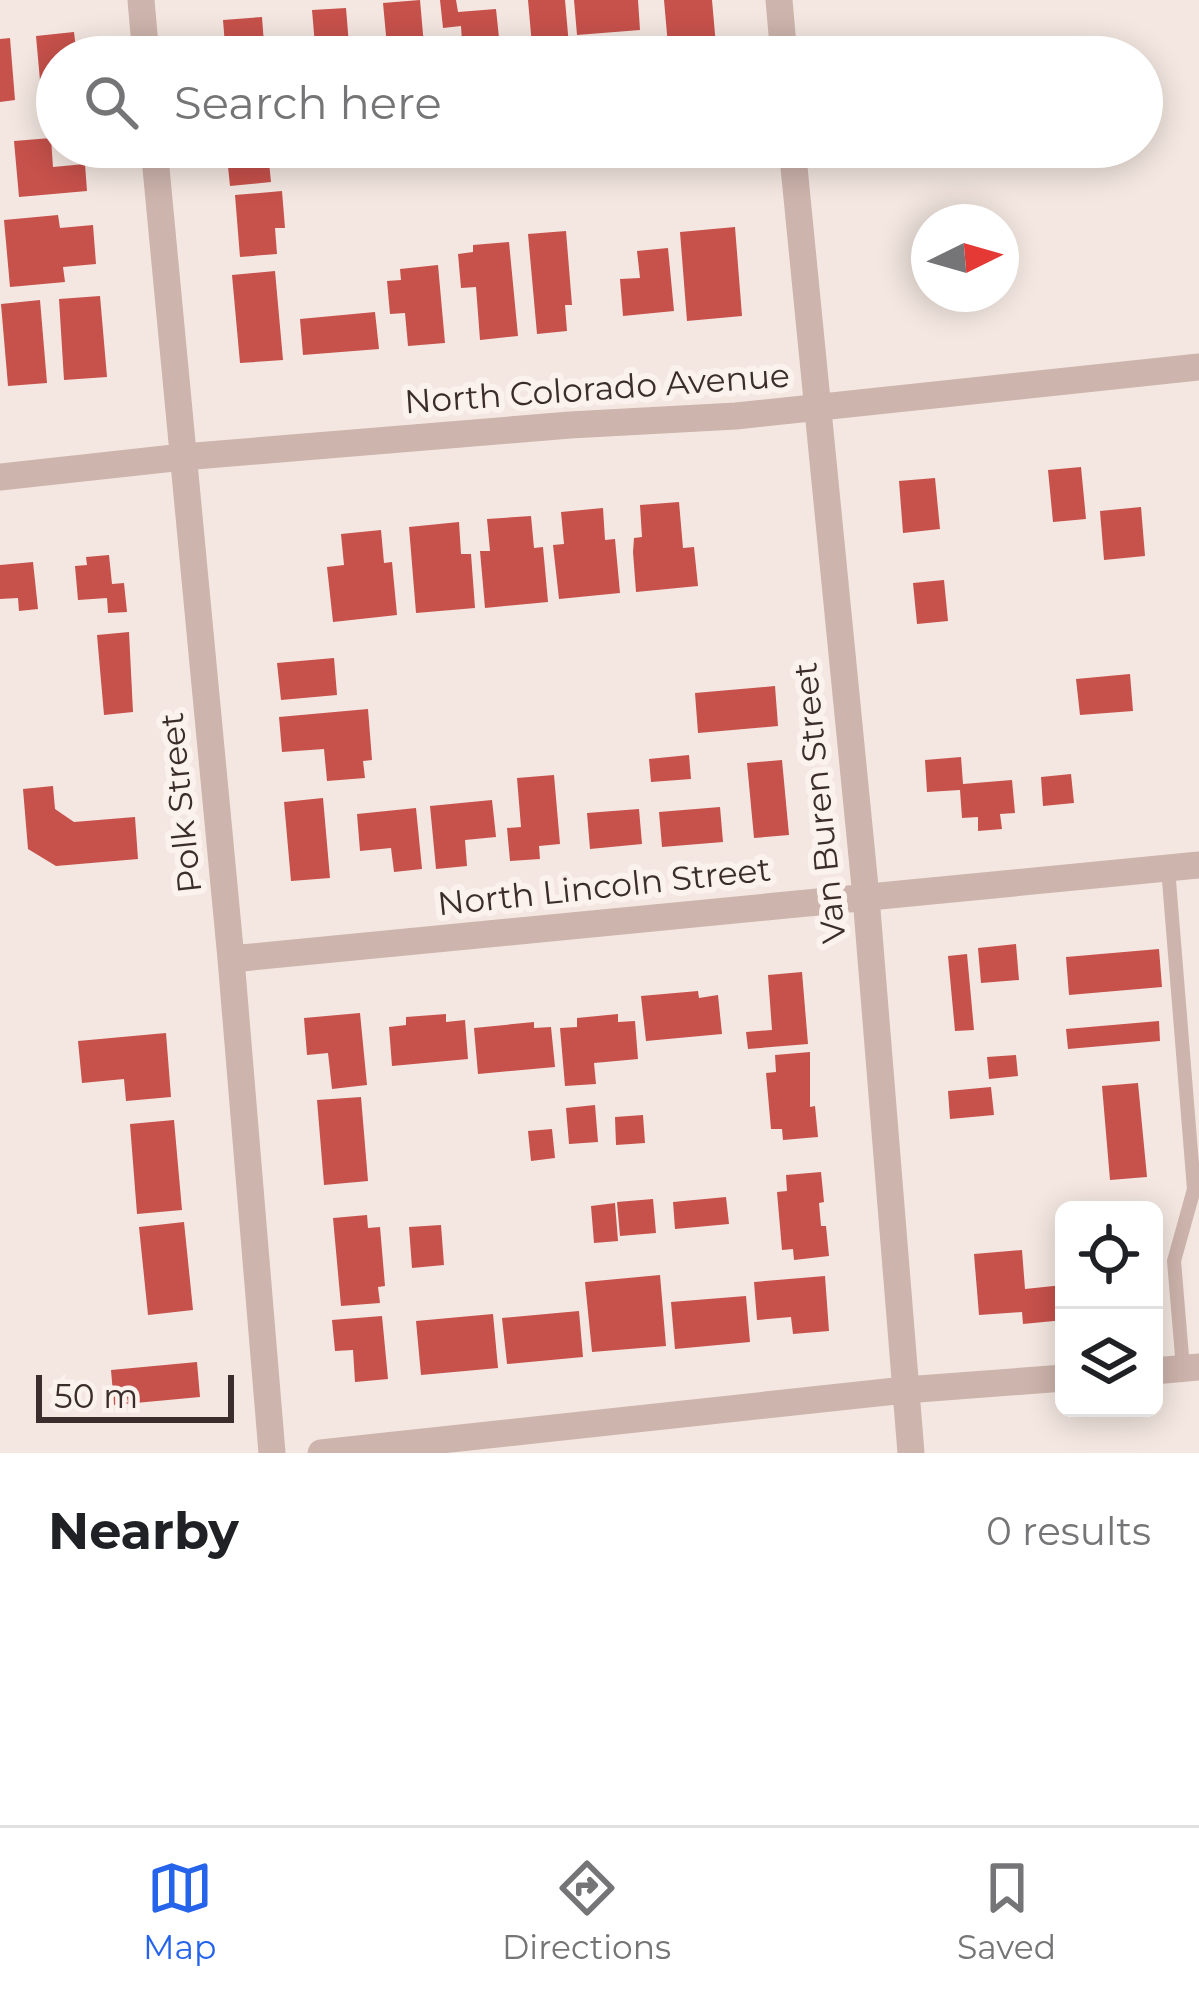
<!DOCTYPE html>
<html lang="en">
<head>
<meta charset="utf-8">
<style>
  :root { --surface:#fff; --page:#f2f2f2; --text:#202124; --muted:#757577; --line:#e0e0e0; --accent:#2563eb }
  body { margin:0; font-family:Montserrat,sans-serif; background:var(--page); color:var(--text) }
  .controls { position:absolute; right:36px; bottom:36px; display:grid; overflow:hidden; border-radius:18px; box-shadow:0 6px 30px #0003 }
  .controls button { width:108px; height:108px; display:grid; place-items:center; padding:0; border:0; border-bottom:3px solid var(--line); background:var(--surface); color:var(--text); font:60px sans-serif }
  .compass { position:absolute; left:911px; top:204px; width:108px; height:108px; border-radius:50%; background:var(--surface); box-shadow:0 6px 30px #0003; rotate:85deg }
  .scale { position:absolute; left:36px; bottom:30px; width:198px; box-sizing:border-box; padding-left:12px; border:6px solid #3b2d2b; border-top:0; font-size:33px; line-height:42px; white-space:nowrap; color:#3b2d2b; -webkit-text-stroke:9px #fbf2ee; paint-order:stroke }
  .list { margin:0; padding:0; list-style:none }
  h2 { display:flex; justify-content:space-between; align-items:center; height:156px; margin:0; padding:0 48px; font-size:51px }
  h2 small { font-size:39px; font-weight:400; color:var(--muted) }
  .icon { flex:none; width:66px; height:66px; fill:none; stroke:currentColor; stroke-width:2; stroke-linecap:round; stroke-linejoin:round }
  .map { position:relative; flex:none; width:1199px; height:1453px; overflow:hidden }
  .search { position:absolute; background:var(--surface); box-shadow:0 6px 30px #0003; left:36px; right:36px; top:36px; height:132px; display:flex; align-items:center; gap:30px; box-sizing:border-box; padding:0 42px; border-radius:66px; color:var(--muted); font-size:45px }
  .sheet { height:372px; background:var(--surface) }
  nav { display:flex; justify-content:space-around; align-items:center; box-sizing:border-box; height:168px; border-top:3px solid var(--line); background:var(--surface); font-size:33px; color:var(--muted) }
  nav a { display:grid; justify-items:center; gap:6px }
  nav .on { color:var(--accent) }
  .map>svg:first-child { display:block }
  .building { fill:#c7514b }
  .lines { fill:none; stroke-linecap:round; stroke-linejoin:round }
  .service { stroke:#cdb4ac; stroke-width:14 }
  .minor { stroke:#cdb4ac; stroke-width:27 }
  .labels { text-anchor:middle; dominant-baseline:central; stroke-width:12; stroke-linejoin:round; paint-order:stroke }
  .street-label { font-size:33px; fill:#3b2d2b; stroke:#fbf2ee }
</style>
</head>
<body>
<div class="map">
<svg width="1199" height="1453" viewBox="0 0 1199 1453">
  <rect width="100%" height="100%" fill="#f4e7e1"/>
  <!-- building -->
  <path class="building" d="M420 0 425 57H388L383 3Z
    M440 0H456L458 12 496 9 501 57H463L461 26 443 28Z
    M528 0H565L570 57H533Z
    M574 0H638L640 30 577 35Z
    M664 0H712L717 57H669Z
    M346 8 350 57H316L312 10Z
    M262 17 265 57H226L223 20Z
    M74 32 77 57H57V123L44 125 36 36Z
    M10 38 15 100 0 102V39Z
    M51 138 53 167 85 164 87 191 19 197 14 141Z
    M226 147H304V150L268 153 271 182 230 186Z
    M282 191 285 228H275L277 254 240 257 235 195Z
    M58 215 60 228 93 225 96 264 63 267 65 282 10 287 4 220Z
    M735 227 742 316 687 321 680 232Z
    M566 231 572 305H565L567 331 537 334 528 234Z
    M509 242 518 336 480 340 476 287 461 288 458 254 473 252V245Z
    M668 248 674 311 623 316 620 279 640 278 637 251Z
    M438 265 445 343 408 346 405 313 390 314 387 281 401 280 400 269Z
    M275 271 283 360 240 363 232 275Z
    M100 296 107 377 64 380 59 299Z
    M40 300 47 383 8 386 1 304Z
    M375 312 379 349 303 355 300 319Z
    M1081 467 1086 519 1053 522 1048 470Z
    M935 478 940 529 903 533 899 481Z
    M679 502 683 548 694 547 698 586 636 592 633 552 634 538 642 537 640 505Z
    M1141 507 1145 556 1104 560 1100 511Z
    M603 508 605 540 615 539 620 593 559 599 553 545 564 544 561 512Z
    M531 516 534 548 543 547 548 602 485 608 480 551H490L487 519Z
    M459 522 461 554H471L475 608 416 613 409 527Z
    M381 530 384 563 392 562 397 615 333 622 327 567 344 565 341 534Z
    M109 555 112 584 124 583 127 612 108 613 107 598 78 600 75 566 87 565 86 557Z
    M33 562 38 609 19 611 18 598 0 599V565Z
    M944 580 948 621 917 624 913 583Z
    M129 632 133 712 104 715 97 635Z
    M334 658 337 695 281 700 277 663Z
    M1130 674 1133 711 1080 715 1076 679Z
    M775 686 778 726 698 733 695 693Z
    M368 709 372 760 363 761 365 778 327 781 324 749 282 752 279 717Z
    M689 755 691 779 651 782 649 759Z
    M961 757 963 784 1012 780 1015 813 1000 814 1002 829 978 831V817L962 818 960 790 927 792 925 760Z
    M782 760 789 835 754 838 747 763Z
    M1071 774 1074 803 1043 806 1041 777Z
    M554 775 560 844 539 846 540 859 510 861 507 828 521 827 517 778Z
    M53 786 55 809 74 822 135 817 138 859 56 866 28 849 23 789Z
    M323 798 330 878 291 881 284 802Z
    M492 800 496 837 465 840 467 866 436 869 430 806Z
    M720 807 723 842 662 847 659 812Z
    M416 808 422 869 394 872 391 848 360 851 357 814Z
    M639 809 642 844 590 849 587 813Z
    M1016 944 1019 980 981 983 978 948Z
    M1159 949 1162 987 1069 995 1066 957Z
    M967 954 974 1030 955 1031 948 956Z
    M802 972 808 1044 748 1049 746 1032 772 1030 768 975Z
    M698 991 699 998 718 995 722 1034 646 1041 641 996Z
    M360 1013 367 1085 332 1089 328 1053 307 1055 304 1018Z
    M446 1014V1022L465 1020 468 1059 392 1066 389 1027 406 1025V1017Z
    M618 1014V1022L635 1021 638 1059 594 1063 596 1084 565 1086 560 1028 577 1027V1018Z
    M1159 1021 1160 1041 1068 1049 1066 1029Z
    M534 1022V1028L551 1027 555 1067 478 1074 474 1028Z
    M166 1033 171 1097 126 1101 124 1079 82 1083 78 1041Z
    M810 1052V1107L815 1106 818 1137 783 1140 782 1129H771L766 1073 776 1072 775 1055Z
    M1016 1055 1018 1076 989 1079 987 1057Z
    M1138 1083 1147 1177 1110 1180 1102 1086Z
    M991 1087 994 1115 950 1119 948 1091Z
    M361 1097 368 1181 324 1185 317 1100Z
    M595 1105 598 1142 569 1144 566 1108Z
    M643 1115 645 1143 616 1145 615 1117Z
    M174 1120 182 1210 137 1214 130 1124Z
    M552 1129 555 1158 531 1161 528 1131Z
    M821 1172 824 1202 819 1203 821 1226H826L829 1256 794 1260 793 1249 782 1250 777 1192 787 1191 786 1175Z
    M726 1197 729 1224 675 1229 673 1202Z
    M653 1199 656 1233 620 1236 617 1202Z
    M615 1203 618 1241 594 1243 591 1206Z
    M367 1215 368 1228 380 1227 385 1286 378 1287 380 1303 341 1306 333 1218Z
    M184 1222 193 1310 148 1315 139 1227Z
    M441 1225 444 1265 412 1268 409 1227Z
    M1022 1250 1025 1289 1063 1285 1064 1320 1023 1324 1022 1312 979 1315 974 1254Z
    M660 1275 666 1346 592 1352 585 1282Z
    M825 1276 829 1331 793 1334 791 1317 757 1320 754 1282Z
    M746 1296 750 1342 675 1349 671 1302Z
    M579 1311 583 1357 507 1364 502 1318Z
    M493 1314 498 1368 421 1375 416 1321Z
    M382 1316 388 1379 355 1382 353 1350 335 1351 332 1320Z
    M197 1362 200 1397 114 1405 111 1370Z"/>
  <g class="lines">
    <!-- service -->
    <path class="service" d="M1168 868 1194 1189 1174 1261 1183 1368"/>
    <!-- minor -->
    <path class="minor" d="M141 0 146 57
      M779 0 784 57
      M154 147 231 959 272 1453
      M792 147 866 897 911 1453
      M0 477 183 457 570 425 736 416 1199 367
      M231 959 1199 865
      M1154 1371 1199 1367
      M321 1453 905 1390 1064 1378"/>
  </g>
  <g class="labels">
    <!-- street labels -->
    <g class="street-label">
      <text transform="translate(597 388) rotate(-4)">North Colorado Avenue</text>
      <text transform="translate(180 803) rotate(-96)">Polk Street</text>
      <text transform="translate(819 803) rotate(-96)">Van Buren Street</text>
      <text transform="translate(604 886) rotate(-6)">North Lincoln Street</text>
    </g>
  </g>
</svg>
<div class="controls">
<button><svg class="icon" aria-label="locate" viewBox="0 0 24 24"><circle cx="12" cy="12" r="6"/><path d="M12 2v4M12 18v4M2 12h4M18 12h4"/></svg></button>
<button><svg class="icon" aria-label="layers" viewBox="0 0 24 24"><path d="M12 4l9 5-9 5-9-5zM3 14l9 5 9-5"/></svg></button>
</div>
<svg class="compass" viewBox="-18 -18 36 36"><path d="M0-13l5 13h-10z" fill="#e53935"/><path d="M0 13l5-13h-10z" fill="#757577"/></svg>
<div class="scale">50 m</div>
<div class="search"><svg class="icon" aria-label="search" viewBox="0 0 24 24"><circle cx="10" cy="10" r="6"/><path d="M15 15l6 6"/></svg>Search here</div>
</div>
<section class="sheet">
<h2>Nearby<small>0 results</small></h2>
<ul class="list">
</ul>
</section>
<nav>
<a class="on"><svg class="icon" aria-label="map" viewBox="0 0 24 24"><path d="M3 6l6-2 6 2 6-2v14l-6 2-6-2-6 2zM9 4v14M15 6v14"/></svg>Map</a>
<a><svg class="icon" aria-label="directions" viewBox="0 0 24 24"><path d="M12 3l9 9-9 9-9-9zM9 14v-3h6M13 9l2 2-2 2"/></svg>Directions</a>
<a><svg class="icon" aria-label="saved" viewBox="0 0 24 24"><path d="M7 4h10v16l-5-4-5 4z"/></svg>Saved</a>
</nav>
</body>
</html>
